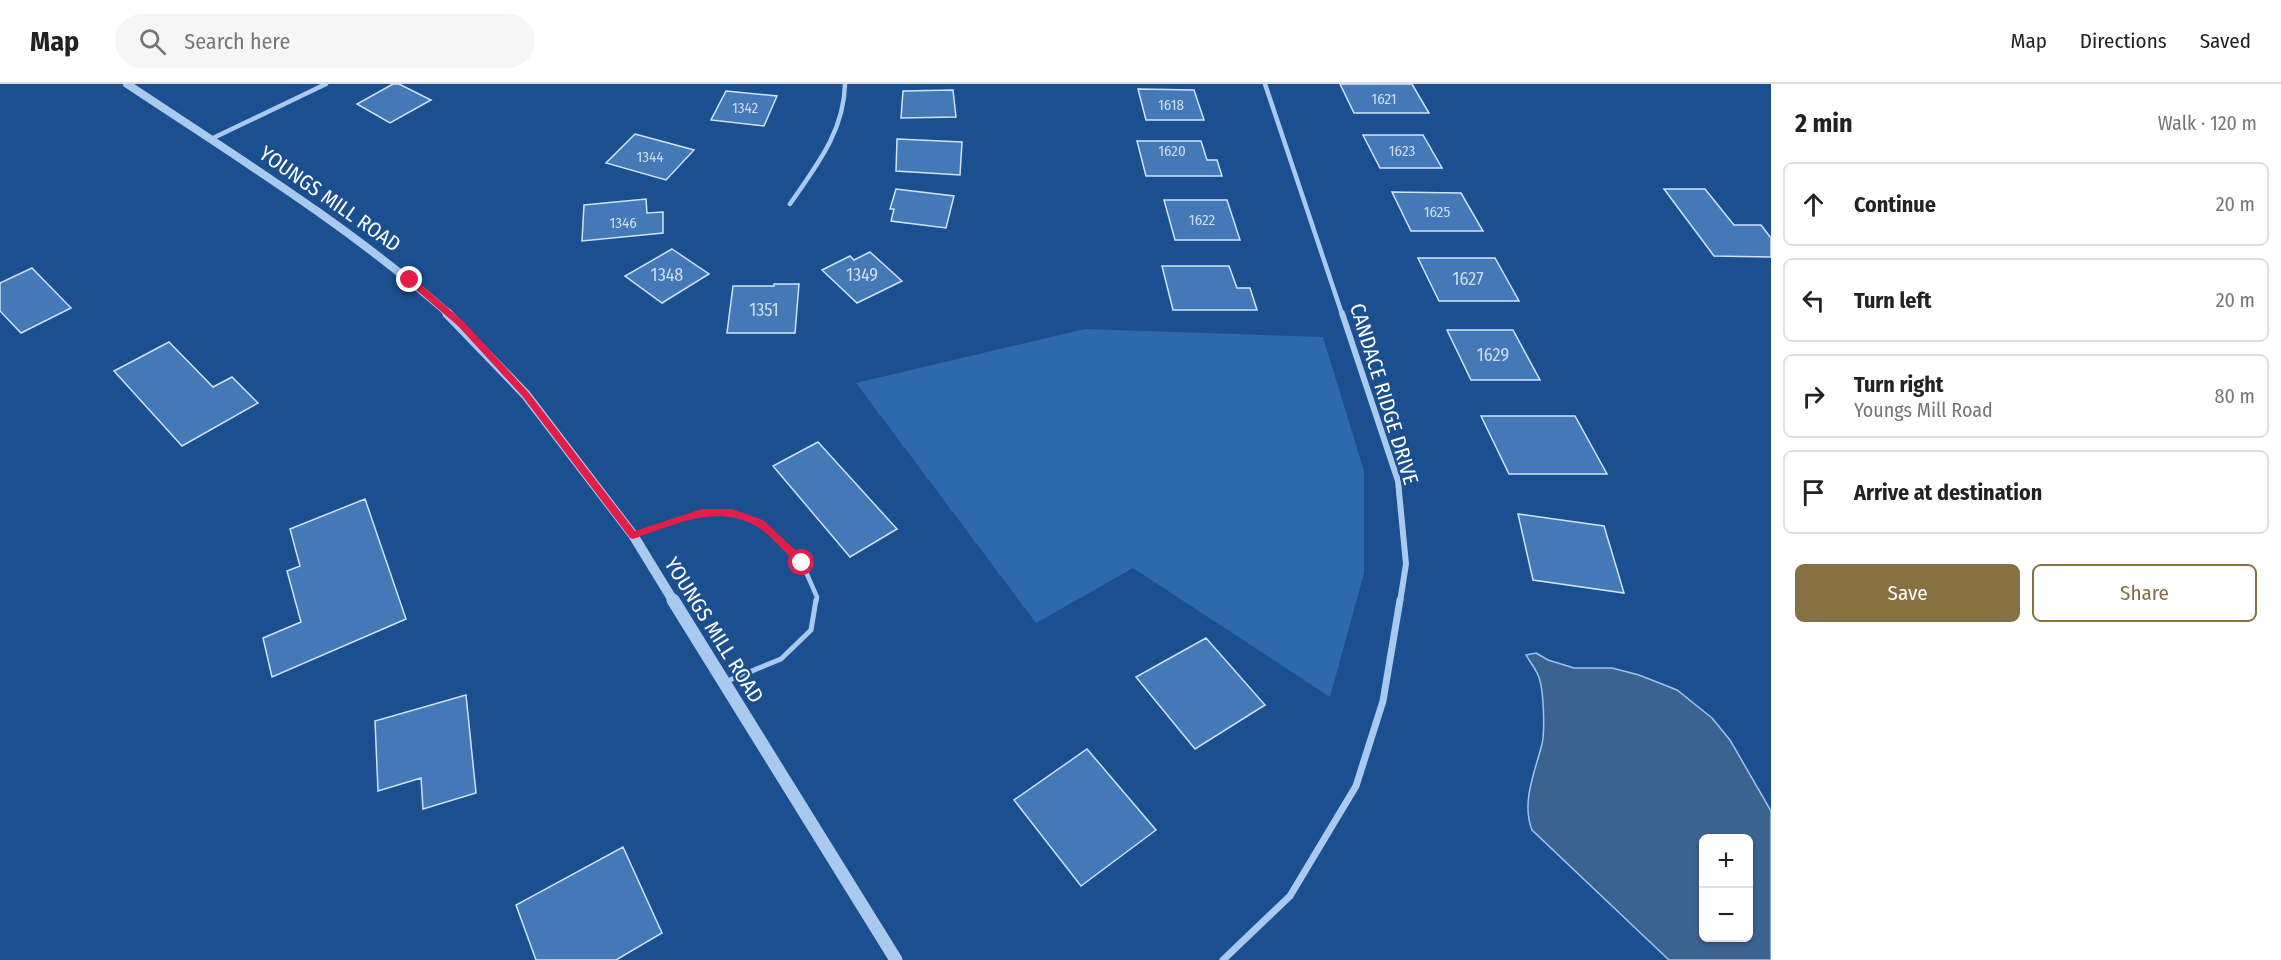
<!DOCTYPE html>
<html lang="en">
<head>
<meta charset="utf-8">
<style>
  :root { --surface:#fff; --page:#f6f6f6; --text:#222; --muted:#767676; --line:#e0e0e0; --accent:#857141 }
  body { margin:0; font-family:"Fira Sans Condensed",sans-serif; background:var(--page); color:var(--text) }
  .controls { position:absolute; right:18px; bottom:18px; display:grid; overflow:hidden; border-radius:9px; box-shadow:0 2px 4px #0004 }
  .controls button { width:54px; height:54px; display:grid; place-items:center; padding:0; border:0; border-bottom:2px solid var(--line); background:var(--surface); color:var(--text); font:30px sans-serif }
  .stop { position:absolute; width:18px; height:18px; margin:-14px; border:4px solid #e11d48; border-radius:50%; background:#fff }
  .stop.end { background:#e11d48; border-color:#fff; box-shadow:0 2px 6px #0008 }
  .list { margin:0; padding:0; list-style:none }
  h2 { display:flex; justify-content:space-between; align-items:center; height:78px; margin:0; padding:0 24px; font-size:26px }
  h2 small { font-size:20px; font-weight:400; color:var(--muted) }
  .list li { display:grid; grid-template-columns:39px 1fr auto; gap:18px; align-items:center; box-sizing:border-box; height:84px; margin:0 12px 12px; padding:0 12px; border:2px solid var(--line); border-radius:9px }
  .list b { display:block; font-size:22px; white-space:nowrap }
  .list p { margin:0; font-size:20px; white-space:nowrap; color:var(--muted) }
  .list em { font-size:20px; font-style:normal; color:var(--muted) }
  .actions { display:flex; gap:12px; padding:18px 24px }
  .actions a { flex:1; padding:14px 0; border:2px solid var(--accent); border-radius:9px; text-align:center; font-size:21px; color:var(--accent) }
  .actions .main { background:var(--accent); color:#fff }
  .icon { flex:none; width:33px; height:33px; fill:none; stroke:currentColor; stroke-width:2; stroke-linecap:round; stroke-linejoin:round }
  .map { position:relative; flex:none; width:1771px; height:876px; overflow:hidden }
  header { display:flex; align-items:center; gap:36px; box-sizing:border-box; height:84px; padding:0 30px; background:var(--surface); border-bottom:2px solid var(--line) }
  header strong { font-size:28px }
  nav { display:flex; gap:33px; margin-inline-start:auto; font-size:21px }
  .search { width:420px; height:54px; background:var(--page); display:flex; align-items:center; gap:15px; box-sizing:border-box; padding:0 21px; border-radius:33px; color:var(--muted); font-size:22px }
  main { display:flex }
  aside { flex:1; background:var(--surface) }
  .map>svg:first-child { display:block }
  .green { fill:#2e69ad }
  .water { fill:#3c6290; stroke:#9cc4f0; stroke-width:1.5; fill-rule:evenodd }
  .building { fill:#4478b7; stroke:#cfe3fa; stroke-width:1.5 }
  .lines { fill:none; stroke-linecap:round; stroke-linejoin:round }
  .service-far1 { stroke:#a9c9ee; stroke-width:4.5 }
  .service { stroke:#a9c9ee; stroke-width:5 }
  .minor-far2 { stroke:#a9c9ee; stroke-width:4.5 }
  .minor-far1 { stroke:#a9c9ee; stroke-width:6 }
  .minor { stroke:#a9c9ee; stroke-width:7 }
  .tertiary-far2 { stroke:#a9c9ee; stroke-width:8 }
  .tertiary-far1 { stroke:#a9c9ee; stroke-width:10 }
  .tertiary { stroke:#a9c9ee; stroke-width:13 }
  .route { fill:#e11d48 }
  .labels { text-anchor:middle; dominant-baseline:central; stroke-width:5; stroke-linejoin:round; paint-order:stroke }
  .far-number-label { font-size:15px; fill:#d0dded }
  .number-label { font-size:18px; fill:#d0dded }
  .street-label { font-size:21px; fill:#fff; stroke:#1b4f8f }
</style>
</head>
<body>
<header>
<strong>Map</strong>
<div class="search"><svg class="icon" aria-label="search" viewBox="0 0 24 24"><circle cx="10" cy="10" r="6"/><path d="M15 15l6 6"/></svg>Search here</div>
<nav><a>Map</a><a>Directions</a><a>Saved</a></nav>
</header>
<main>
<div class="map">
<svg width="1771" height="876" viewBox="0 0 1771 876">
  <rect width="100%" height="100%" fill="#1b4f8f"/>
  <!-- green -->
  <path class="green" d="M1085 245 1323 253 1364 387V489L1330 613 1133 484 1036 539 856 299Z"/>
  <!-- water -->
  <path class="water" d="M1536 569 1548 576 1574 584H1612L1639 591 1677 606 1712 634 1730 656 1771 727V876H1669L1532 746C1521 718 1535 688 1542 660 1545 647 1544 604 1538 591 1535 584 1530 578 1526 571ZM1704 754H1748V854H1704Z"/>
  <!-- building -->
  <path class="building" d="M393 0H399L431 16 390 39 357 20Z
    M1340 0H1412L1429 29H1354Z
    M1138 5 1194 6 1204 36H1146Z
    M953 6 956 33 901 34 903 7Z
    M726 7 777 12 764 42 711 36Z
    M635 50 694 66 666 96 606 79Z
    M1363 51H1423L1442 84H1380Z
    M897 55 962 58 960 91 896 87Z
    M1137 57H1201L1207 76H1217L1222 92H1146Z
    M896 105 954 112 946 144 891 137 894 125H890Z
    M1664 105H1705L1734 141H1761L1771 154V173L1714 172Z
    M1392 108 1461 109 1483 147H1411Z
    M646 115 647 129 663 128V149L582 157 584 121Z
    M1164 116H1227L1240 156H1175Z
    M672 165 709 190 662 219 625 192Z
    M870 168 902 197 857 219 822 186 850 172 854 176Z
    M1418 174H1495L1519 217H1439Z
    M1162 182H1229L1237 204H1250L1257 226H1173Z
    M32 184 71 224 21 249 0 227V199Z
    M774 200H799L795 249H727L733 202H774Z
    M1447 246H1513L1540 296H1471Z
    M169 258 213 303 232 293 258 319 182 362 114 287Z
    M1481 332H1575L1607 390H1509Z
    M818 358 897 445 850 473 773 382Z
    M365 415 406 535 272 593 263 554 301 538 287 487 300 482 290 445Z
    M1518 430 1604 442 1624 509 1533 496Z
    M1206 554 1265 621 1195 665 1136 593Z
    M466 611 476 709 423 725 421 694 378 707 375 637Z
    M1087 665 1156 746 1081 802 1014 716Z
    M623 763 662 849 616 876H536L516 821Z"/>
  <g class="lines">
    <!-- service-far1 -->
    <path class="service-far1" d="M633 451 702 428H732L759 438 802 479 817 513 816 518"/>
    <!-- service -->
    <path class="service" d="M725 598 781 575 811 546 816 516"/>
    <!-- minor-far2 -->
    <path class="minor-far2" d="M1265 0 1342 230
      M211 55 326 0
      M790 120C816 82 844 48 845 0"/>
    <!-- minor-far1 -->
    <path class="minor-far1" d="M1342 229 1398 397 1406 480 1400 518"/>
    <!-- minor -->
    <path class="minor" d="M1223 876 1290 812 1356 702 1383 617 1400 516"/>
    <!-- tertiary-far2 -->
    <path class="tertiary-far2" d="M127 0C237 73 350 143 449 230"/>
    <!-- tertiary-far1 -->
    <path class="tertiary-far1" d="M447 229 526 311 633 451 674 518"/>
    <!-- tertiary -->
    <path class="tertiary" d="M673 516 896 876"/>
  </g>
  <!-- route -->
  <path class="route" d="M407 194H413L464 238 529 309 635 447 702 425H732L763 436 806 476V482H799C786 470 769 448 754 441 714 420 672 442 633 455L630 454 523 313 458 242 407 198Z"/>
  <g class="labels">
    <!-- far-number labels -->
    <g class="far-number-label">
      <text x="1384" y="15">1621</text>
      <text x="1171" y="21">1618</text>
      <text x="745" y="24">1342</text>
      <text x="1172" y="67">1620</text>
      <text x="1402" y="67">1623</text>
      <text x="650" y="73">1344</text>
      <text x="1437" y="128">1625</text>
      <text x="1202" y="136">1622</text>
      <text x="623" y="139">1346</text>
    </g>
    <!-- number labels -->
    <g class="number-label">
      <text x="667" y="191">1348</text>
      <text x="862" y="191">1349</text>
      <text x="1468" y="195">1627</text>
      <text x="764" y="226">1351</text>
      <text x="1493" y="271">1629</text>
    </g>
    <!-- street labels -->
    <g class="street-label">
      <text transform="translate(330 115) rotate(35)">YOUNGS MILL ROAD</text>
      <text transform="translate(1384 310) rotate(73)">CANDACE RIDGE DRIVE</text>
      <text transform="translate(714 546) rotate(58)">YOUNGS MILL ROAD</text>
    </g>
  </g>
</svg>
<div class="controls">
<button>+</button>
<button>−</button>
</div>
<div class="stop" style="left:802px;top:479px"></div>
<div class="stop end" style="left:410px;top:196px"></div>
</div>
<aside>
<h2>2 min<small>Walk · 120 m</small></h2>
<ul class="list">
<li><svg class="icon" aria-label="ahead" viewBox="0 0 24 24"><path d="M12 20V5M6 11l6-6 6 6"/></svg><div><b>Continue</b></div><em>20 m</em></li>
<li><svg class="icon" aria-label="left" viewBox="0 0 24 24"><path d="M17 20v-9H6M10 6l-5 5 5 5"/></svg><div><b>Turn left</b></div><em>20 m</em></li>
<li><svg class="icon" aria-label="right" viewBox="0 0 24 24"><path d="M7 20v-9h11M14 6l5 5-5 5"/></svg><div><b>Turn right</b><p>Youngs Mill Road</p></div><em>80 m</em></li>
<li><svg class="icon" aria-label="arrive" viewBox="0 0 24 24"><path d="M6 21V4h12l-3 4 3 4H6"/></svg><div><b>Arrive at destination</b></div></li>
</ul>
<div class="actions"><a class="main">Save</a><a>Share</a></div>
</aside>
</main>
</body>
</html>
